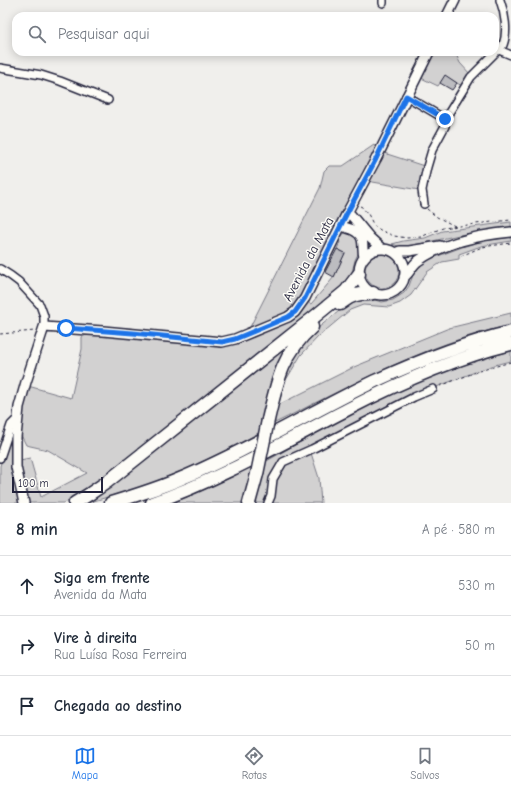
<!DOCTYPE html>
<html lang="pt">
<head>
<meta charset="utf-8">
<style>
  :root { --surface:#fff; --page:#f6f6f7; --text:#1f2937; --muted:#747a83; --line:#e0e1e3; --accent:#1a73e8 }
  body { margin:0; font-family:"Comic Neue",sans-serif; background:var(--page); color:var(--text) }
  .scale { position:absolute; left:12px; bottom:10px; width:91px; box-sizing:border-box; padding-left:4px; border:2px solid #22223b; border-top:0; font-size:11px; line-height:14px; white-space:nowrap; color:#22223b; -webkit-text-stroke:3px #fdfcf7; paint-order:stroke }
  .stop { position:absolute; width:12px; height:12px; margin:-9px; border:3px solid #1a73e8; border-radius:50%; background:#fff }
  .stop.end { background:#1a73e8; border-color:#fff; box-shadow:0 1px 4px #0008 }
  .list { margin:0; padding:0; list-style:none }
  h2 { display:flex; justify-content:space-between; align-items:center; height:52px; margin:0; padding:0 16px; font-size:17px }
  h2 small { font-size:13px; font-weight:400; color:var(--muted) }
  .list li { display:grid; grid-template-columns:26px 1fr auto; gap:12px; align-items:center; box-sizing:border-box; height:60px; padding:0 16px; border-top:1px solid var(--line) }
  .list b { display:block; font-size:15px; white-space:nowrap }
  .list p { margin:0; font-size:13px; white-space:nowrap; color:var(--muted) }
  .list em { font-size:13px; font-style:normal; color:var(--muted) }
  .icon { flex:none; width:22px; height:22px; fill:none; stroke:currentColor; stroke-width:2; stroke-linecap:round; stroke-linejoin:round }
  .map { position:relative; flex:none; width:511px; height:503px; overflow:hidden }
  .search { position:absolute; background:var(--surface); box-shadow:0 2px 10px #0003; left:12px; right:12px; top:12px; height:44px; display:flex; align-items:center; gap:10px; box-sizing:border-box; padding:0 14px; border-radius:12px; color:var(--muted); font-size:15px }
  .sheet { height:232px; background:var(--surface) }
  nav { display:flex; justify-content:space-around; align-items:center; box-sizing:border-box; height:56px; border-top:1px solid var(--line); background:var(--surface); font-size:11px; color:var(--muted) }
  nav a { display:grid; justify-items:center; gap:2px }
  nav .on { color:var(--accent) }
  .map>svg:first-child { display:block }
  .green { fill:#d2d1d1; stroke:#7a7a86 }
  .building { fill:#bcbcc0; stroke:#22223b }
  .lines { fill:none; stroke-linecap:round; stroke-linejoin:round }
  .street-casing { stroke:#22223b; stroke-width:10 }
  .secondary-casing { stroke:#22223b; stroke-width:12 }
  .highway-casing { stroke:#22223b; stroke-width:15 }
  .path { stroke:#22223b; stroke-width:1; stroke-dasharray:3 3; stroke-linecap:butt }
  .street { stroke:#fdfcf7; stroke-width:7 }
  .secondary { stroke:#fdfcf7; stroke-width:9 }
  .highway { stroke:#fdfcf7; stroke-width:12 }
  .highway-bridge-casing { stroke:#22223b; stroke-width:15; stroke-linecap:butt }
  .highway-bridge { stroke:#fdfcf7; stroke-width:12 }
  .route { stroke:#1a73e8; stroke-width:5 }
  .labels { text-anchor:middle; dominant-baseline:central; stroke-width:3; stroke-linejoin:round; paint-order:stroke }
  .street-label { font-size:13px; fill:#22223b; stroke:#fdfcf7 }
</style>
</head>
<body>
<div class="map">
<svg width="511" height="503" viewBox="0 0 511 503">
  <rect width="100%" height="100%" fill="#f0efec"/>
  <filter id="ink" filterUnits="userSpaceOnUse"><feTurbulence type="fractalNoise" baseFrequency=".025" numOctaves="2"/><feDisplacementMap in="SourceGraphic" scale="8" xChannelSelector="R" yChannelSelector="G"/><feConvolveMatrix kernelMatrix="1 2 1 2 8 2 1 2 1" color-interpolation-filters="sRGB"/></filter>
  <g filter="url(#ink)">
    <!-- green -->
    <path class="green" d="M431 52H455L460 63 471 75 462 86 445 76 438 86 419 77Z
      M374 145 376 149 294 309 285 315 249 329 320 188 324 171 329 166H343Z
      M381 152 424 166 419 190 367 181Z
      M511 222V227L459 235 406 247H401L392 244 403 241 425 238 442 231Z
      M346 232 357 235 361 248 355 260 352 272 349 280 342 289 87 492 64 503H28L21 473 20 460 30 458 41 497 87 473 48 450 26 445 21 435 23 405 28 386 71 398 82 349V337L89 334 236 343 306 301 311 304 334 277 345 253 337 249 340 242 336 240Z
      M511 237V241L481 246 459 254V259L442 262 427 272 411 295 400 303 389 307 363 305 350 310 319 336 301 355 286 380 278 405 354 367 449 328 511 313V325C427 343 350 386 273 424L278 405H277L289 365 299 348 313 332 349 303 367 298 382 302 393 300 404 293 409 286 413 275 418 268 425 261 462 247 482 241Z
      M365 271a17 17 0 1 1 34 0a17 17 0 1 1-34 0Z
      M327 310 296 340 262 431 233 447 189 468 142 487 87 503H81Z
      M511 351V361C495 364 480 370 465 376 401 399 341 432 281 463L266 503H254L265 462C319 431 374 400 433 376 458 366 485 358 511 351Z
      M11 431 13 432 20 503H0V466Z
      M311 453 319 478 321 503H272L274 497 276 480 284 465Z
      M254 466 246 503H170C199 493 227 479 254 466Z"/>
    <!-- building -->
    <path class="building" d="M445 75 457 83 452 90 440 83Z
      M337 249 345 253 334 277 325 272Z"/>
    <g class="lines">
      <!-- street casing -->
      <g class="street-casing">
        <path id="street" d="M383 0V3
          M499 50 511 55
          M0 68 41 75 60 81 108 100
          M406 96 445 119
          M445 119 471 77 503 45C508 32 505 13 500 0
          M424 204 422 190 427 167 432 150 445 126V119
          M0 269 11 276 19 282 40 305 44 316V327
          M0 458 11 425 18 418
          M268 503 271 496 273 479 283 462 312 449 414 397 433 389"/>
      </g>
      <!-- secondary casing -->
      <g class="secondary-casing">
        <path id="secondary" d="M447 16 455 0
          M347 213 351 215 370 238 382 249
          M341 225C345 228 349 228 353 230 367 237 361 246 364 257
          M359 272a23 23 0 1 1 46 0a23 23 0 1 1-46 0Z
          M395 253 400 251H409L440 246
          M404 277C410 273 412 265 418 261 444 242 479 235 511 232
          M24 503 16 467V437L19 407 26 382 44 327 103 331 222 342 235 339 288 317 295 312 305 298 347 213 376 159 429 52"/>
      </g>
      <!-- highway casing -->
      <g class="highway-casing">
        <path id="highway" d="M340 304C347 299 352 295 361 294 365 294 369 295 373 293
          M268 420C277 382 282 354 312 327
          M75 503 88 495 107 482 313 318 346 291 359 274
          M111 503C134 496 157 489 180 479 247 451 309 413 375 381 419 361 464 343 511 332
          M152 503C221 479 284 442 348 409 400 382 454 358 511 344
          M249 503 257 474"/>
      </g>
      <!-- path -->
      <path class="path" d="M360 206 362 207 368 214 374 226 382 231 394 236 407 238 421 237 432 232 443 228 492 222 511 220
        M427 209 437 217 455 226
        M461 256 482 247 511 243
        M0 334 35 331
        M440 386 479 371 511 362"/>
      <!-- street -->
      <use href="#street" class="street"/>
      <!-- secondary -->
      <use href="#secondary" class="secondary"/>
      <!-- highway -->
      <use href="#highway" class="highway"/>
      <!-- highway-bridge casing -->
      <g class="highway-bridge-casing">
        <path id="highway-bridge" d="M257 474 268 420"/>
      </g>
      <!-- highway-bridge -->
      <use href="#highway-bridge" class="highway-bridge"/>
    </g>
  </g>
  <g class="lines" filter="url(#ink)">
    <!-- route -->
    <path class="route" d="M66 328 133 333 222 342 235 339 288 317 295 312 305 298 347 213 376 159 406 96 445 119"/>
  </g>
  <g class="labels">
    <!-- street labels -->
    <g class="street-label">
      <text transform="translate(308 259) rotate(-62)">Avenida da Mata</text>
    </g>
  </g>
</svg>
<div class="scale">100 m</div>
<div class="stop" style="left:66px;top:328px"></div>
<div class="stop end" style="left:445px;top:119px"></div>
<div class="search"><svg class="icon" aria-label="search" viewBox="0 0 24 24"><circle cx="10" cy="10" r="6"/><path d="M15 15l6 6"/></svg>Pesquisar aqui</div>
</div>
<section class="sheet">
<h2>8 min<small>A pé · 580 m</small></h2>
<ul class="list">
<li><svg class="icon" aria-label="ahead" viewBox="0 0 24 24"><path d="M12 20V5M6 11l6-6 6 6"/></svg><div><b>Siga em frente</b><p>Avenida da Mata</p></div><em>530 m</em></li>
<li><svg class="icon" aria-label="right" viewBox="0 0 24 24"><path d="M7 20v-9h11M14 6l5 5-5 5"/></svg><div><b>Vire à direita</b><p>Rua Luísa Rosa Ferreira</p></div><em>50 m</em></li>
<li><svg class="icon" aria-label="arrive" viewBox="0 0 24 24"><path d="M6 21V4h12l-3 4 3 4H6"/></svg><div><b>Chegada ao destino</b></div></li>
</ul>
</section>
<nav>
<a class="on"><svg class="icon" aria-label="map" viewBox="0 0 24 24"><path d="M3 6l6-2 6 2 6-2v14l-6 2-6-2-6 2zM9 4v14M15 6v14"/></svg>Mapa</a>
<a><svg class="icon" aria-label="directions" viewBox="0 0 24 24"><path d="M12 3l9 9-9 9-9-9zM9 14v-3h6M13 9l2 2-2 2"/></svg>Rotas</a>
<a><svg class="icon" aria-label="saved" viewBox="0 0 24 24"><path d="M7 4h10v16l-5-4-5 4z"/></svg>Salvos</a>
</nav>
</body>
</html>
